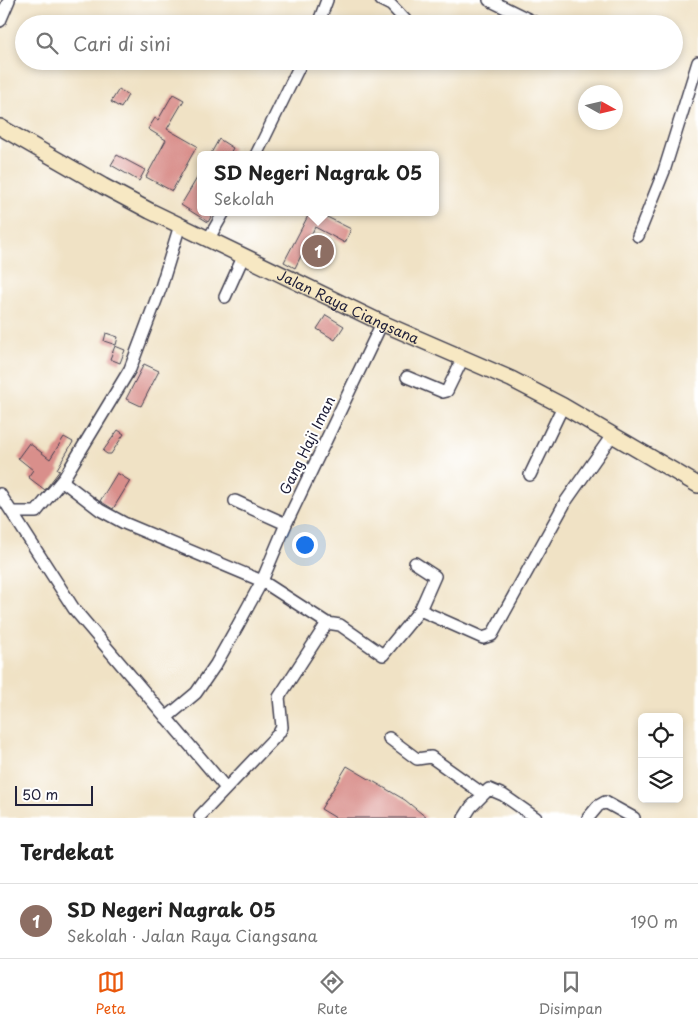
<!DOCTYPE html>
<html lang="id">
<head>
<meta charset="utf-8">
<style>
  :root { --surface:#fff; --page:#f2f2f2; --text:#222; --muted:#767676; --line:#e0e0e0; --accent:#ea580c }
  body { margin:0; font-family:"Playpen Sans",sans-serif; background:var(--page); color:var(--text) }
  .controls { position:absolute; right:15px; bottom:15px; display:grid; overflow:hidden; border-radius:8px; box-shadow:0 2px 8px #0003 }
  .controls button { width:45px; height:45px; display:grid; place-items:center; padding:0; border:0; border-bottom:1px solid var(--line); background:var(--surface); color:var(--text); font:25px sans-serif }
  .compass { position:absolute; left:578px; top:85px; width:45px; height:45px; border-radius:50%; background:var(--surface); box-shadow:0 2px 8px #0003; rotate:98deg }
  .scale { position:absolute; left:15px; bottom:12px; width:78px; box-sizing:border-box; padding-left:5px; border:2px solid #22223b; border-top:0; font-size:14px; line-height:18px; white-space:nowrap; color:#22223b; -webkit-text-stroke:4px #fff; paint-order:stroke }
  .you { position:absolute; left:304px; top:544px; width:18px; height:18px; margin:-12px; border:4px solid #fff; border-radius:50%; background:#1a73e8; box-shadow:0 0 0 8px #1a73e833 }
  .badge { display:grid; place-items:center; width:32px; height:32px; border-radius:50%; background:var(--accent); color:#fff; font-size:16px; font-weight:700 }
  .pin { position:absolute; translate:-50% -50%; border:2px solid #fff; box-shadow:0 1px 5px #0006 }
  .popup { position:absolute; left:197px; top:151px; width:242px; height:65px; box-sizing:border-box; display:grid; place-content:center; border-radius:8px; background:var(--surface); filter:drop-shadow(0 1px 4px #0005); font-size:16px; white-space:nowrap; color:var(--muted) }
  .popup b { font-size:19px; color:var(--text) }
  .popup::after { content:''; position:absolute; left:50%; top:100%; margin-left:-10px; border:10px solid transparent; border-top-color:var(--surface) }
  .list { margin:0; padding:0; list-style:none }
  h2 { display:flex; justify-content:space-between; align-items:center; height:65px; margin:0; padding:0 20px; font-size:21px }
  h2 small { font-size:16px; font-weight:400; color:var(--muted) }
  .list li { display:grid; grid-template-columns:32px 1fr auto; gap:15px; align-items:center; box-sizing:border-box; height:75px; padding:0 20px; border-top:1px solid var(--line) }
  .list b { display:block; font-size:19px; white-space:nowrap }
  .list p { margin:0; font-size:16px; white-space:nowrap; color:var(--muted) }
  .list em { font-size:16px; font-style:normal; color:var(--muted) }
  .icon { flex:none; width:28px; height:28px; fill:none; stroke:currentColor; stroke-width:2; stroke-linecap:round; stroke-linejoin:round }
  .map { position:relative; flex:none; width:698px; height:818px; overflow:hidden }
  .search { position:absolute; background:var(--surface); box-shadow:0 2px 8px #0003; left:15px; right:15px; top:15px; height:55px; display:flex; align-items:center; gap:12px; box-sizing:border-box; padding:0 18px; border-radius:28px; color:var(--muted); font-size:19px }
  .sheet { height:140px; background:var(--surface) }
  nav { display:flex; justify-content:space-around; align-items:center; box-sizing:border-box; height:70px; border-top:1px solid var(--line); background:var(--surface); font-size:14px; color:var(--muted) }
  nav a { display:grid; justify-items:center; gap:2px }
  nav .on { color:var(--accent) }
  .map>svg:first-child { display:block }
  .building { fill:#d98f8b }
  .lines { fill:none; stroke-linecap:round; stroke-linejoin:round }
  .street-casing { stroke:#413f50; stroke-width:14 }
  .secondary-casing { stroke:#413f50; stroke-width:18 }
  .street { stroke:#fff; stroke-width:11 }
  .secondary { stroke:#f7e8c3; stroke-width:15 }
  .labels { text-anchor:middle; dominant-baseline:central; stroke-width:4; stroke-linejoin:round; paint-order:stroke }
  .street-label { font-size:14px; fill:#22223b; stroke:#fff }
</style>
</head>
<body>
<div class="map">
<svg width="698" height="818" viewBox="0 0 698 818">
  <rect width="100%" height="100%" fill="#fff"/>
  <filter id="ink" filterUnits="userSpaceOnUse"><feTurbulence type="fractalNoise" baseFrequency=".02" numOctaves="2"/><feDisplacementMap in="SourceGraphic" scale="10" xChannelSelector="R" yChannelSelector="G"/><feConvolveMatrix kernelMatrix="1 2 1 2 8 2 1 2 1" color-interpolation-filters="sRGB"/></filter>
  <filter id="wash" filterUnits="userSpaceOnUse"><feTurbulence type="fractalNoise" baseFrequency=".0096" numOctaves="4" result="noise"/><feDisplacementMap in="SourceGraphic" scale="20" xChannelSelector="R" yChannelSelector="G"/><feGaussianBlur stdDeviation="1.12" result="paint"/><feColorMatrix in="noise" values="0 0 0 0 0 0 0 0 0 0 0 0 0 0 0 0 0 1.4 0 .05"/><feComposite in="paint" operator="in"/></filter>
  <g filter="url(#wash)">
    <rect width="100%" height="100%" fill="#f0e2c5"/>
    <g id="blocks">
      <!-- building -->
      <path class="building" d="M119 89 128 95 121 108 111 102Z
        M173 94 184 100 167 129 197 146 172 191 146 177 166 140 148 129 155 118 158 120Z
        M219 139 233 148 229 155H210Z
        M117 155 145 170 139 181 111 165Z
        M200 173V212H214L208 222 181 205Z
        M310 212H317L351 229 345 243 315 227 295 268 284 262Z
        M326 315 344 326 335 340 317 329Z
        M106 333 118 337 116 345 104 341Z
        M115 346 125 350 120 363 110 359Z
        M144 364 159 371 141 406 126 399Z
        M118 430 124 434 111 454H107L103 451Z
        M64 437 73 442 57 469 60 470 45 490 28 477 33 470 18 458 29 443 50 459Z
        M117 473 130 481 113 509 100 501Z
        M347 766 405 800 427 818H336L321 809Z"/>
    </g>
  </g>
  <g filter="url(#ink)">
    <use href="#blocks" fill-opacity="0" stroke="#413f50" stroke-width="1"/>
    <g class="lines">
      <!-- street casing -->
      <g class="street-casing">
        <path id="street" d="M381 0 391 5 409 24
          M489 0 538 24
          M0 21 9 0
          M318 24 327 0
          M256 155 302 61
          M180 225 161 287 130 369 64 478 65 483 100 510 124 523 262 581 327 623 340 625 383 655 420 610 435 576 415 563
          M638 236 664 171 698 62
          M209 238 224 212
          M225 297 244 255
          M407 377 443 392 447 391 463 358
          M530 475 563 406
          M0 494 74 609 226 788
          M235 501 286 524
          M12 512H36L64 478
          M420 610 483 638 492 635 566 501 613 434
          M166 718 196 693 216 664 238 625 262 581 286 524 382 323
          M389 738 417 759 431 757 483 794
          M200 816 279 733 282 727 279 697 327 623
          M464 818 471 807 489 789 503 795 536 818
          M588 818 598 806 605 802 634 818"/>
      </g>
      <!-- secondary casing -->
      <g class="secondary-casing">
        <g id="secondary">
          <path id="s1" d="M0 127 103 186 150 211 382 323 511 379 563 406 698 485"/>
        </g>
      </g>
      <!-- street -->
      <use href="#street" class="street"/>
      <!-- secondary -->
      <use href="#secondary" class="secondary"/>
    </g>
  </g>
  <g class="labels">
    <!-- street labels -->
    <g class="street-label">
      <text stroke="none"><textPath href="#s1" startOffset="392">Jalan Raya Ciangsana</textPath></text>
      <text transform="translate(307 445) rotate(-64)">Gang Haji Iman</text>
    </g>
  </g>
</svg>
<div class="controls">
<button><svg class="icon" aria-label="locate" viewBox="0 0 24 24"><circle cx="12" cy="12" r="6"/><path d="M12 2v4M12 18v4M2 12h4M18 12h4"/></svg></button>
<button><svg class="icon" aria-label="layers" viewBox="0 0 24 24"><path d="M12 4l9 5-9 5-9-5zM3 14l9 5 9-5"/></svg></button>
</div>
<svg class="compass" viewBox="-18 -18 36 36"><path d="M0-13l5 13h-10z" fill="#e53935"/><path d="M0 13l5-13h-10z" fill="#767676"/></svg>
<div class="scale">50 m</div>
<div class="you"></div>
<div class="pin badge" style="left:318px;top:251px;background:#8d6e63">1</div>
<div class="popup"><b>SD Negeri Nagrak 05</b>Sekolah</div>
<div class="search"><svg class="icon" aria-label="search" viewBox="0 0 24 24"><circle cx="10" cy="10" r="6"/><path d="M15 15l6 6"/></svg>Cari di sini</div>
</div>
<section class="sheet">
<h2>Terdekat<small></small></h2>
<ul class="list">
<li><span class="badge" style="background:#8d6e63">1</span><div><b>SD Negeri Nagrak 05</b><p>Sekolah · Jalan Raya Ciangsana</p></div><em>190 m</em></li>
</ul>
</section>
<nav>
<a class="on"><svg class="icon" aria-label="map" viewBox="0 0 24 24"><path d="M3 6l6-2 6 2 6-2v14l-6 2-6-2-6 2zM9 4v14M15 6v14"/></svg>Peta</a>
<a><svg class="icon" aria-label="directions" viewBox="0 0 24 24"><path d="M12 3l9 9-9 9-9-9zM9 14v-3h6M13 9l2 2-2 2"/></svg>Rute</a>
<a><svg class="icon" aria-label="saved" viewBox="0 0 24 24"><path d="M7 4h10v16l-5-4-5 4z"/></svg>Disimpan</a>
</nav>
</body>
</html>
